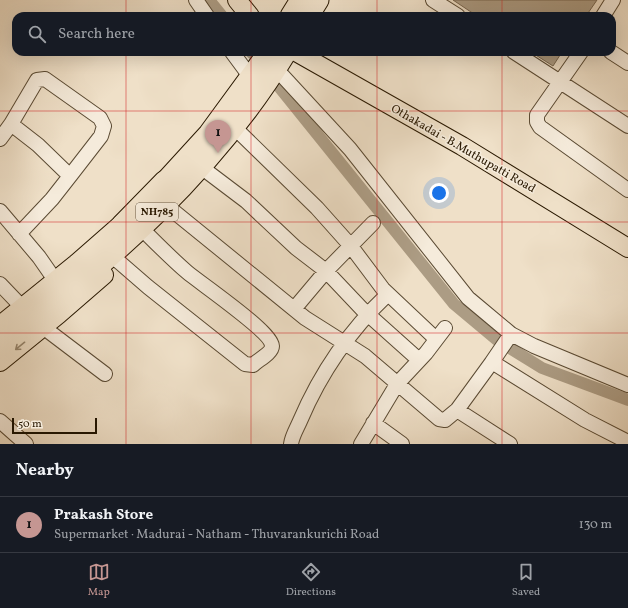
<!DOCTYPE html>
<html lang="en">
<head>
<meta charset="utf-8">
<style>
  :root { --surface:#171b24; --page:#242831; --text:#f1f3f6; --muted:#9ea1a6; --line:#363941; --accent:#c59692 }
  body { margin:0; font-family:Vollkorn,serif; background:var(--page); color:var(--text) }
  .scale { position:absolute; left:12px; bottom:10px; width:85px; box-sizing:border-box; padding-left:4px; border:2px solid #291801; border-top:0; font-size:11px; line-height:14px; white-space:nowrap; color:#291801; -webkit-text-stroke:3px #f5ebdb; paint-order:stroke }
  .you { position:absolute; left:439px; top:193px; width:14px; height:14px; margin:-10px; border:3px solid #fff; border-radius:50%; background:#1a73e8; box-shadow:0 0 0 6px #1a73e833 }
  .badge { display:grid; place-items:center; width:26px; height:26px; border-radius:50%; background:var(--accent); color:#111; font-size:13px; font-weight:700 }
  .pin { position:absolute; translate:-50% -33px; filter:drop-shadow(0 1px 2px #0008) }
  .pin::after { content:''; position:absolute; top:21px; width:14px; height:12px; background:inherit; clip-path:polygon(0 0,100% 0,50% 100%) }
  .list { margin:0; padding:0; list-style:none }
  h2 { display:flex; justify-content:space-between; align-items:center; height:52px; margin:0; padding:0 16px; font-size:17px }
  h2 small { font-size:13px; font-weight:400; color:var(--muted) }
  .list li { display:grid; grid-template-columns:26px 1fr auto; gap:12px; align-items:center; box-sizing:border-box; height:56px; padding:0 16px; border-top:1px solid var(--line) }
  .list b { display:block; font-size:15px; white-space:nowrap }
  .list p { margin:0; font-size:13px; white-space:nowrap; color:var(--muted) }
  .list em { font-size:13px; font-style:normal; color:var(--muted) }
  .icon { flex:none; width:22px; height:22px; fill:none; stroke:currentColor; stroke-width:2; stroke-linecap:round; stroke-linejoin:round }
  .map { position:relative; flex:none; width:628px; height:444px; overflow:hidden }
  .search { position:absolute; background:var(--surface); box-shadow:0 4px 16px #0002; left:12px; right:12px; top:12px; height:44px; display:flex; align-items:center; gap:10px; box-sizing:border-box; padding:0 14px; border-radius:12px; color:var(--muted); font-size:15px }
  .sheet { height:108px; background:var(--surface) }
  nav { display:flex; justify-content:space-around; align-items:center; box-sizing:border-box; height:56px; border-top:1px solid var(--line); background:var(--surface); font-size:11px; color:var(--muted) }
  nav a { display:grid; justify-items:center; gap:2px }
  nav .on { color:var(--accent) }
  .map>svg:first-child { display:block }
  .water { fill:#ac9c84; stroke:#786750 }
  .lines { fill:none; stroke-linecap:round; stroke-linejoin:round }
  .canal { stroke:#ac9c84; stroke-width:12 }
  .minor-casing { stroke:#5a4a33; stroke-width:16 }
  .major-casing { stroke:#291801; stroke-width:20 }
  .highway-casing { stroke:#291801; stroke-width:23 }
  .minor { stroke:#f5ebdb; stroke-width:14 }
  .major { stroke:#efe0c8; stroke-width:18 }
  .highway { stroke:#efe0c8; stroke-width:21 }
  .oneway { stroke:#96866e }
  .grid { fill:none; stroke:#d62828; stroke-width:1; stroke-opacity:0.55 }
  .labels { text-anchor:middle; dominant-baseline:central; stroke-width:3; stroke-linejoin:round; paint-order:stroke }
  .shield { fill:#f5ebdb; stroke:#665742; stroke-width:1 }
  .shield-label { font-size:11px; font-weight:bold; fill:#291801 }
  .street-label { font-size:12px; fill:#291801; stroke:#f5ebdb }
</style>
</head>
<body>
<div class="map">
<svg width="628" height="444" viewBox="0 0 628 444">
  <rect width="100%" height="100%" fill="#efe0c8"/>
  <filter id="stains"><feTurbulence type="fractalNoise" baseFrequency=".005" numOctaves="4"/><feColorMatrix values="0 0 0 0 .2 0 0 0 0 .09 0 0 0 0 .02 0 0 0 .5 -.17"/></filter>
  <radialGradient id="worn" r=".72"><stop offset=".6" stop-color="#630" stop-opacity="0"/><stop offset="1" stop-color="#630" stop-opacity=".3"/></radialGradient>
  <!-- water -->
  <path class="water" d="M453 0H597L586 16H477Z
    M531 52H562L553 66Z"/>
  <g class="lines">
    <!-- canal -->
    <path class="canal" d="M209 0 222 16
      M251 52 253 54
      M280 88 454 304 497 340 542 368 628 400"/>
    <!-- minor casing -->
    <g class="minor-casing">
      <path id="minor" d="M196 0 207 16
        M433 0 458 16
        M603 16 613 0
        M232 52 249 75
        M514 52 628 126
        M581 52 537 115V122L540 127 628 190
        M611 52 628 63
        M279 72 350 149 468 298 511 334 534 346 628 385
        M11 124 37 80 45 79 100 118 104 126 101 136 70 176
        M237 130 317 208 350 245 383 289 436 339
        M0 139 11 124 38 145 70 176 52 199 19 234
        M205 170 246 201 296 248 326 271 362 309 419 360
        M172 210 305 318 365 356 439 419 445 420 457 410 492 362
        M0 211 39 257 55 280
        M118 261 148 287 245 364 253 365C258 360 272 353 272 346 272 332 200 283 187 272 173 260 160 247 147 234
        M0 284 22 307
        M294 309 326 271 373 223
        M43 327 105 374
        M511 334 492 362 585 420 628 442
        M457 410 510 444
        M0 421 26 444
        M373 423 402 444
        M291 444C292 436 297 428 300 421 320 374 351 329 388 294
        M361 444 397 384 426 353 445 328"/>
    </g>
    <!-- major casing -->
    <g class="major-casing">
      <path id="major" d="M237 0 250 16
        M296 52 462 146 628 248
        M121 224 164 180
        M0 362 59 314 104 275"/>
    </g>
    <!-- highway casing -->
    <g class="highway-casing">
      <path id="highway" d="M291 16 301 0
        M308 16 318 0
        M156 192 209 134 269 52
        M4 324 77 265 133 216
        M0 345C110 262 214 171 286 52"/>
    </g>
    <!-- minor -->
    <use href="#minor" class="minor"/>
    <!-- major -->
    <use href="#major" class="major"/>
    <!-- highway -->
    <use href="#highway" class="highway"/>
  </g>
  <!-- one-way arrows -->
  <defs><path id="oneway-shaft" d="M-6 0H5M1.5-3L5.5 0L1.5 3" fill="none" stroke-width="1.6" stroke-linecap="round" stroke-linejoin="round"/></defs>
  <use class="oneway" href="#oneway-shaft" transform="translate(20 346) rotate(141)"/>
  <!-- grid -->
  <path class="grid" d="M126 0V16M251 0V16M377 0V16M502 0V16M126 52V444M251 52V444M377 52V444M502 52V444M0 111H628M0 222H628M0 333H628"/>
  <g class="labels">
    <!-- shield labels -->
    <rect class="shield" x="136" y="203" width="42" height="18" rx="3"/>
    <g class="shield-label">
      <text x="157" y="212">NH785</text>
    </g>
    <!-- street labels -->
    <g class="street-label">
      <text transform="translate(463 149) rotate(30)">Othakadai - B.Muthupatti Road</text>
    </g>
  </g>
  <rect width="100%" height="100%" filter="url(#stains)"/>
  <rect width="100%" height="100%" fill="url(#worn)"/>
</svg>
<div class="scale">50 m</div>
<div class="you"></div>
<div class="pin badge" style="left:218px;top:153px">1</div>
<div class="search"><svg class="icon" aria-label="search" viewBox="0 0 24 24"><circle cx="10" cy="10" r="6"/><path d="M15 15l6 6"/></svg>Search here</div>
</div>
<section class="sheet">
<h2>Nearby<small></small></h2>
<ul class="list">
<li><span class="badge">1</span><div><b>Prakash Store</b><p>Supermarket · Madurai - Natham - Thuvarankurichi Road</p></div><em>130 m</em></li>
</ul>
</section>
<nav>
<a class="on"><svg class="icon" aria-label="map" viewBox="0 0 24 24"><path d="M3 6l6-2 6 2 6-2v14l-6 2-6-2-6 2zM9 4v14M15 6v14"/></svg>Map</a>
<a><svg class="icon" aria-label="directions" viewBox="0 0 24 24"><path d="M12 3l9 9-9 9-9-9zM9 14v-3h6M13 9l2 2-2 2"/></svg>Directions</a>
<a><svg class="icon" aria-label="saved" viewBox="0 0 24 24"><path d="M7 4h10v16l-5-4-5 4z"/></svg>Saved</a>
</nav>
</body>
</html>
